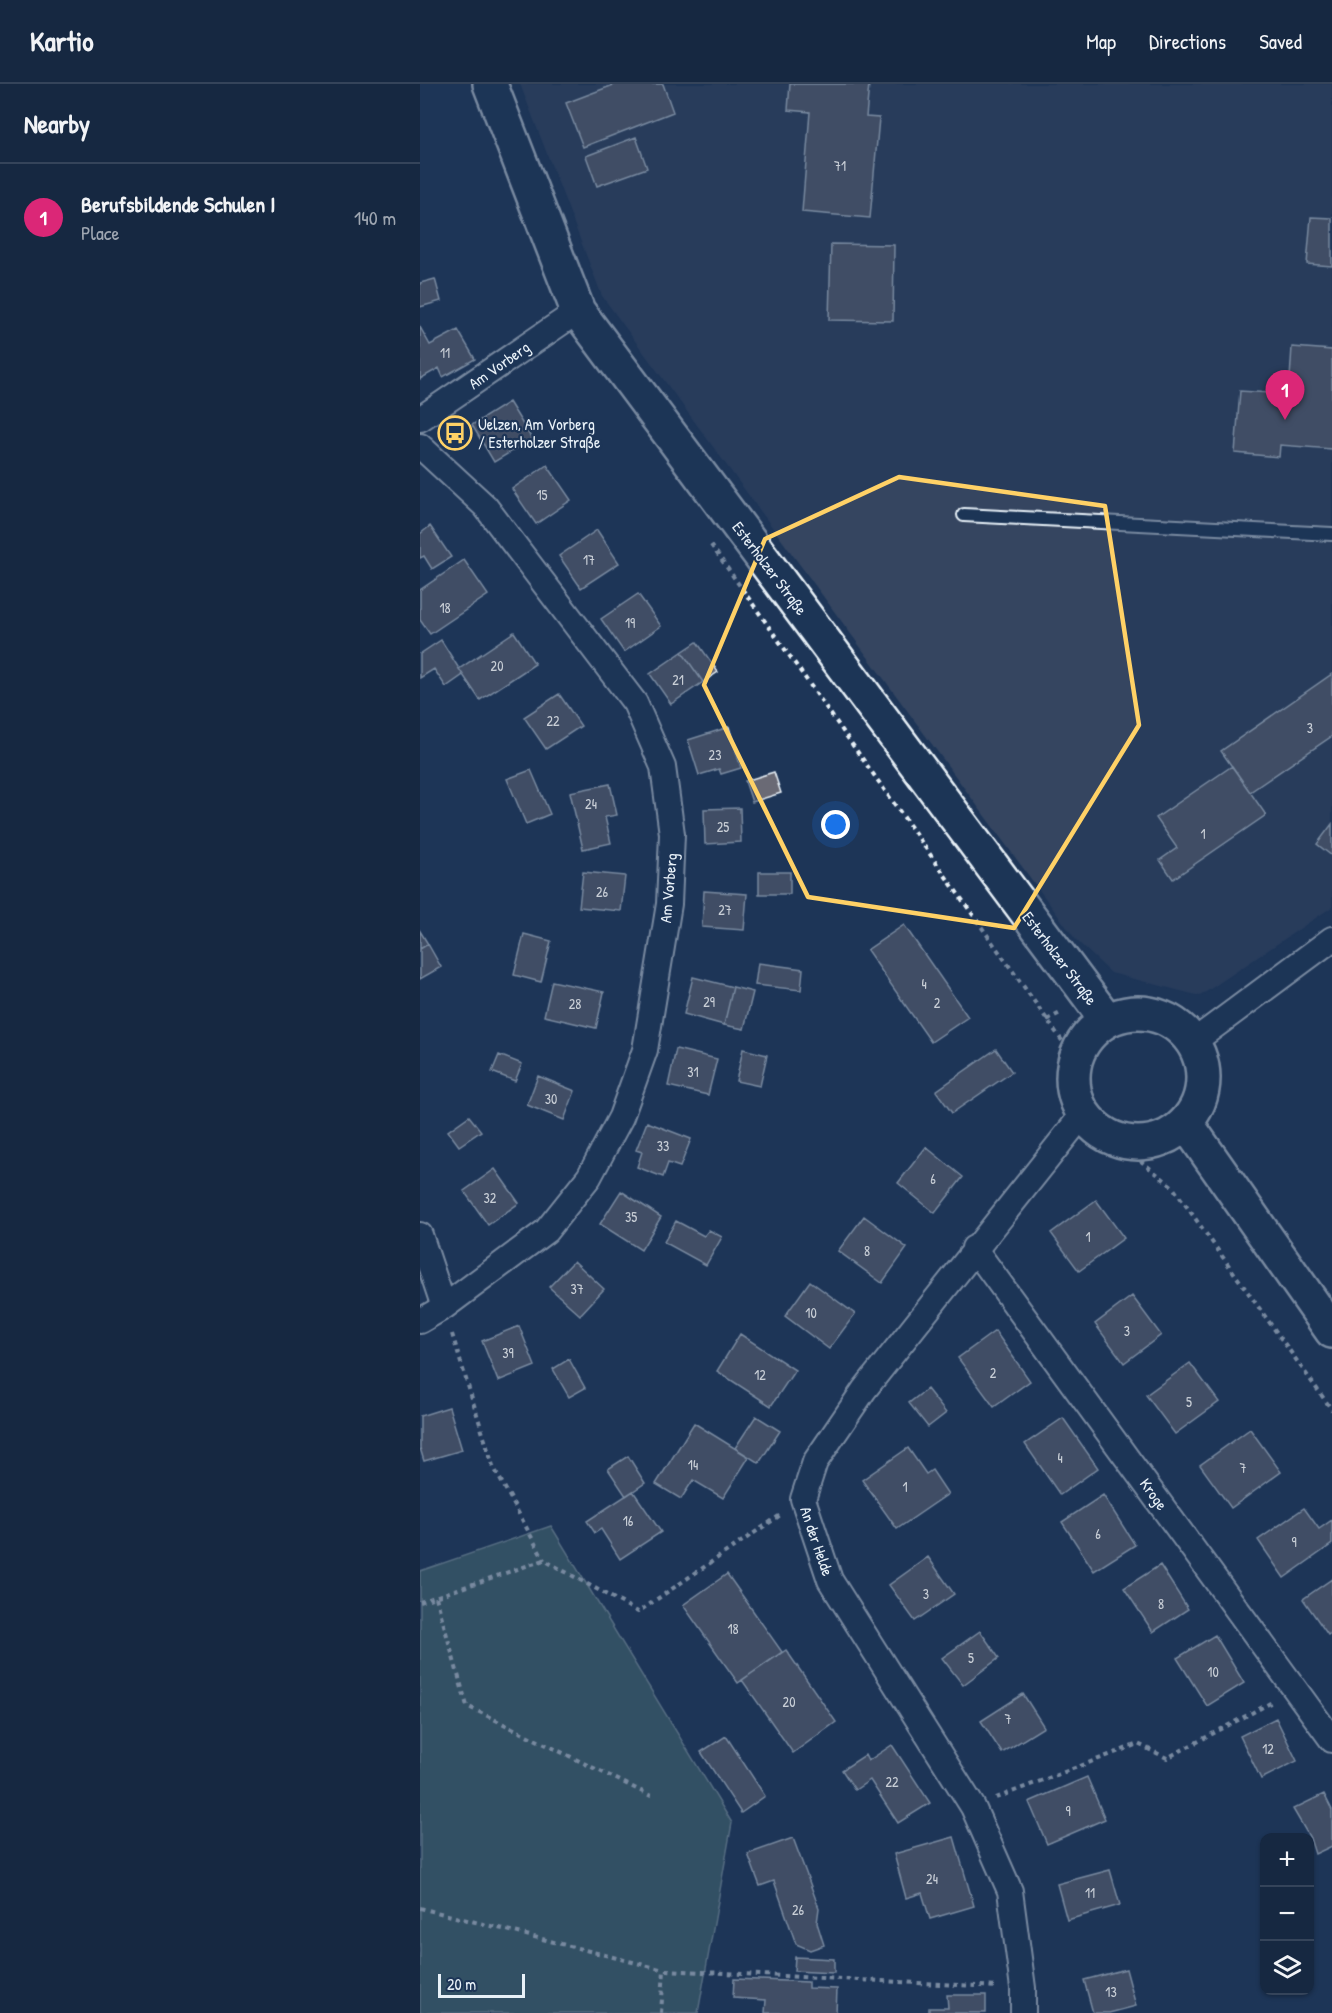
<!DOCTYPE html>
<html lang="en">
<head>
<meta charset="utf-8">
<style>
  :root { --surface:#162841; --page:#23344c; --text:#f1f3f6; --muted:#9ea6b1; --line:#35445a; --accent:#db2777 }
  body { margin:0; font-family:"Patrick Hand",sans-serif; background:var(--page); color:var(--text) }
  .controls { position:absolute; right:18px; bottom:18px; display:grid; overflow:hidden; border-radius:12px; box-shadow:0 2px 4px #0004 }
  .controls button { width:54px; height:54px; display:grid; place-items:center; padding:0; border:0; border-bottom:2px solid var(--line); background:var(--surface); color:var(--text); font:30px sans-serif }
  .scale { position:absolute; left:18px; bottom:15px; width:87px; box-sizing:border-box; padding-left:6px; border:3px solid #e8f1f8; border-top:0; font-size:16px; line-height:21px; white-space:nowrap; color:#e8f1f8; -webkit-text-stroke:4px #1d3557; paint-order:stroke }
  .you { position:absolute; left:416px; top:741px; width:21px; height:21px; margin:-15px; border:4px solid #fff; border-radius:50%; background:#1a73e8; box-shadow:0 0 0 9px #1a73e833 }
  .badge { display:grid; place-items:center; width:39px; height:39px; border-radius:50%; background:var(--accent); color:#fff; font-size:20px; font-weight:700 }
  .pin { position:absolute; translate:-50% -50px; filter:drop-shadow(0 2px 3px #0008) }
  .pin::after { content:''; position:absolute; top:32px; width:21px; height:18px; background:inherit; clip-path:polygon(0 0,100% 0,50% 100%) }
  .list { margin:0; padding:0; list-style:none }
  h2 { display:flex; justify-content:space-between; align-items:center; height:78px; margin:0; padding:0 24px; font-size:26px }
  h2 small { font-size:20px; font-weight:400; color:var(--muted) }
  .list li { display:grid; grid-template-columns:39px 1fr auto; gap:18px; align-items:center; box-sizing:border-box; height:108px; padding:0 24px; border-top:2px solid var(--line) }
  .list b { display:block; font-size:22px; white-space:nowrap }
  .list p { margin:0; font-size:20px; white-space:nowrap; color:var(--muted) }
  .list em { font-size:20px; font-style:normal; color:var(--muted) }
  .icon { flex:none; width:33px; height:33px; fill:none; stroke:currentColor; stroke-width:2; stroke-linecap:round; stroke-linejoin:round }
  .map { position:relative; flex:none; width:912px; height:1929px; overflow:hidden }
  header { display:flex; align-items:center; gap:36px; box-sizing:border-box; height:84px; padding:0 30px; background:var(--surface); border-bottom:2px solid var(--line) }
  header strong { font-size:28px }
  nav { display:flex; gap:33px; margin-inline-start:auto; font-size:21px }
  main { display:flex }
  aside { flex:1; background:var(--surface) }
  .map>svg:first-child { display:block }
  .built { fill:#344560 }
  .green { fill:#4d7173; stroke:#9ab1b6; stroke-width:1.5 }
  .building { fill:#6b6a74; stroke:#e8f1f8; stroke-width:1.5 }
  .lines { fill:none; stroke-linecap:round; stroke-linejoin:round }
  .lane-casing { stroke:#e8f1f8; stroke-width:16 }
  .street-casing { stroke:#e8f1f8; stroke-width:28 }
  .secondary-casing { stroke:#e8f1f8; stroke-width:38 }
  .path { stroke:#e8f1f8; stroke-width:4; stroke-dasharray:4.5 4.5; stroke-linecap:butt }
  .lane { stroke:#1d3557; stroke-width:12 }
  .street { stroke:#1d3557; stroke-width:24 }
  .secondary { stroke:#1d3557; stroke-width:33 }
  .marked { fill:none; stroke:#ffd166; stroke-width:4.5; stroke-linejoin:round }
  .labels { text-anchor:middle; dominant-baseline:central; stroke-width:4.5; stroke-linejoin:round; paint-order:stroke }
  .number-label { font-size:14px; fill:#c9cfd7 }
  .street-label { font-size:16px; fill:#e8f1f8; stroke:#1d3557 }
  .poi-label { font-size:16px; fill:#e8f1f8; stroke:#1d3557; text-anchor:start }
</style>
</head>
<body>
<header>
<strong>Kartio</strong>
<nav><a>Map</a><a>Directions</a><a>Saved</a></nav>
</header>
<main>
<aside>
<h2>Nearby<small></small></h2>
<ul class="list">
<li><span class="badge">1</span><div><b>Berufsbildende Schulen I</b><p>Place</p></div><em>140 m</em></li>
</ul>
</aside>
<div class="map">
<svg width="912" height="1929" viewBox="0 0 912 1929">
  <rect width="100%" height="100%" fill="#1d3557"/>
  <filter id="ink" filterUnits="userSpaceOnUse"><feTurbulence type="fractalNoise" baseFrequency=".0167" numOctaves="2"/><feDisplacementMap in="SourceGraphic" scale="12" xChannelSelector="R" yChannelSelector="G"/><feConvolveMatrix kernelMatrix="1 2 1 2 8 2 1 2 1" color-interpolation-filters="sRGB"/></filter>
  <g filter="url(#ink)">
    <!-- built -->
    <path class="built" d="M100 0H912V823L780 912 691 889 656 856 182 212Z"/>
    <!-- green -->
    <path class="green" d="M131 1442 312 1739 278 1929H0V1487Z"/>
    <!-- building -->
    <path class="building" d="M196 0H243L253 28 163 63 146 19Z
      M370 0H449L446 33 459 34 450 134 382 128 390 28 368 26Z
      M216 53 227 84 177 102 166 72Z
      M891 133 912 134V182L887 180Z
      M411 160 474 161 473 237 409 236Z
      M15 195 21 217 0 223V199Z
      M0 243 10 261 38 246 55 275 23 293 19 284 0 295Z
      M872 263 912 266V365L860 361 859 373 815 369 820 307 869 310Z
      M89 318 112 355 74 378 52 341Z
      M127 381 151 416 116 440 92 405Z
      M10 442 31 473 12 485 4 472 0 474V450Z
      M177 446 199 479 161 504 139 472Z
      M44 476 68 511 10 550 0 536V506Z
      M218 510 241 542 204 568 181 535Z
      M94 548 115 580 60 616 39 585Z
      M21 556 43 591 26 603 14 585 0 594V570Z
      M277 558 298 588 283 598 262 568Z
      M262 568 283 598 251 620 230 590Z
      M912 590V652L830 708 801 667Z
      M139 610 161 642 126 665 104 633Z
      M309 643 321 684 301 690 299 685 279 691 268 656Z
      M812 682 846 731 753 795 740 776 757 764 736 734Z
      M111 686 130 730 106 740 87 695Z
      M354 688 361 709 332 718 325 697Z
      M190 700 197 731 185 733 191 759 163 765 150 708Z
      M320 724 321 758 285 760 284 725Z
      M912 740V772L897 760Z
      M163 788 205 792 201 827 159 823Z
      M339 788H370V810H339Z
      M284 807 327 810 324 846 282 843Z
      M484 841 548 933 511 958 447 866Z
      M0 847 8 860 0 865Z
      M104 850 131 857 121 898 94 891Z
      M8 860 21 883 0 895V865Z
      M338 879 383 885 381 906 335 901Z
      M273 893 313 903 304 941 264 930Z
      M132 897 184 908 176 944 124 932Z
      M313 903 333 908 324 945 304 941Z
      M256 965 297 975 288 1011 248 1002Z
      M323 965 347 971 340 1002 316 997Z
      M576 965 592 988 532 1029 516 1007Z
      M79 971 102 980 95 997 72 988Z
      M118 992 155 1007 144 1036 107 1021Z
      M49 1032 61 1047 39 1062 28 1047Z
      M227 1038 271 1055 260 1083 248 1079 243 1093 217 1083 222 1068 216 1066Z
      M506 1063 543 1093 515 1129 478 1099Z
      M75 1085 99 1119 68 1141 44 1107Z
      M201 1107 241 1133 221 1166 180 1140Z
      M676 1116 704 1154 659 1187 631 1149Z
      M444 1132 487 1164 462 1199 418 1167Z
      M256 1137 284 1152 289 1146 302 1153 286 1181 244 1158Z
      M154 1177 184 1205 160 1231 129 1203Z
      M390 1197 435 1230 409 1265 365 1232Z
      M712 1212 741 1251 704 1279 675 1240Z
      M99 1242 115 1282 78 1297 62 1257Z
      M575 1247 610 1297 574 1323 538 1274Z
      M320 1250 375 1286 351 1322 297 1287Z
      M149 1275 165 1304 149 1313 133 1285Z
      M770 1279 799 1318 755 1350 726 1311Z
      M507 1305 526 1329 508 1343 489 1319Z
      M29 1323 42 1366 4 1377 0 1364V1332Z
      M336 1332 360 1347 339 1379 315 1364Z
      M643 1334 678 1384 640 1411 605 1360Z
      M274 1339 329 1373 303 1414 273 1396 261 1415 236 1400Z
      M830 1345 861 1388 811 1424 780 1381Z
      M488 1364 506 1390 512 1386 528 1410 477 1445 442 1396Z
      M208 1372 225 1399 206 1412 188 1385Z
      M213 1407 241 1448 200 1475 181 1445 175 1449 167 1437Z
      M683 1411 715 1461 674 1487 642 1438Z
      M884 1424 899 1445 912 1436V1460L864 1494 838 1456Z
      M508 1473 534 1510 495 1537 469 1501Z
      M740 1481 768 1525 733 1548 704 1504Z
      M307 1490 362 1568 318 1599 263 1521Z
      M912 1495V1548L908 1551 883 1515Z
      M560 1547 579 1574 543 1601 522 1574Z
      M795 1551 824 1599 787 1622 757 1574Z
      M366 1566 416 1638 373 1669 322 1596Z
      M603 1610 624 1643 582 1669 561 1637Z
      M856 1634 877 1677 841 1695 820 1652Z
      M306 1652 345 1712 321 1729 281 1668Z
      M472 1661 510 1719 478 1739 450 1696 435 1706 422 1686 445 1671 448 1677Z
      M667 1693 685 1735 627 1760 609 1718Z
      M904 1710 912 1726V1762L895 1770 890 1754 873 1725Z
      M534 1753 554 1822 510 1835 502 1809 486 1814 474 1770Z
      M373 1754 399 1824 397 1839 404 1861 390 1866 376 1860 354 1797 340 1802 328 1770Z
      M690 1786 700 1821 647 1836 637 1800Z
      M375 1873 414 1875V1889L374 1887Z
      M706 1885 716 1922 689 1929H673L664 1896Z
      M314 1895 388 1898V1904L417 1905 416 1929H345L346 1916 313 1914Z
      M527 1911H566V1929H509V1924H528Z"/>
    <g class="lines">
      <!-- lane casing -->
      <g class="lane-casing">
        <path id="lane" d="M544 431 912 450"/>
      </g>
      <!-- street casing -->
      <g class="street-casing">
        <path id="street" d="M0 335 158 227
          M0 362 65 422 215 619 243 683 252 750 249 820 225 966 201 1033 169 1093 126 1147 24 1223 0 1237
          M773 958 912 855
          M0 1151 24 1223
          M554 1164 912 1656
          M603 1929V1904L590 1807 553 1723 410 1496 383 1415 395 1378 444 1306 663 1030"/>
      </g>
      <!-- secondary casing -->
      <g class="secondary-casing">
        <path id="secondary" d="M70 0 158 227 687 936
          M653 994a65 65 0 1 1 130 0a65 65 0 1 1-130 0Z
          M766 1039 912 1247"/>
      </g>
      <!-- path -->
      <path class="path" d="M291 461 655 975
        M627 936 642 928
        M692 1054 752 1102 912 1326
        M32 1250 73 1382 124 1476
        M16 1513 47 1622 231 1712
        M0 1518 124 1476 218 1528 362 1430
        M576 1714 718 1660 747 1674 854 1617
        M0 1824 244 1886
        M241 1929 244 1886 578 1903"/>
      <!-- lane -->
      <use href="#lane" class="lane"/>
      <!-- street -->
      <use href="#street" class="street"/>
      <!-- secondary -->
      <use href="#secondary" class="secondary"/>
    </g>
  </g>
  <!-- marked area -->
  <path d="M0 0H912V1929H0ZM479 393 685 422 719 641 594 844 388 813 284 601 345 455Z" fill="#1d3557" fill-opacity=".55" fill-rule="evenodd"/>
  <path class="marked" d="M479 393 685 422 719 641 594 844 388 813 284 601 345 455Z"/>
  <!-- icons -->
  <defs>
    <g id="bus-ring" transform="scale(1.725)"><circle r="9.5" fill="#1d3557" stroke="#ffd166" stroke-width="1.5"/><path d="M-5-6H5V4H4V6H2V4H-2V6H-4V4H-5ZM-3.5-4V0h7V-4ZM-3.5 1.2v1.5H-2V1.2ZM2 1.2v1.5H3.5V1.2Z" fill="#ffd166"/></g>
  </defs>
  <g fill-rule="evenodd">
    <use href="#bus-ring" x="35" y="349"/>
  </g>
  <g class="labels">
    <!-- number labels -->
    <g class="number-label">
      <text x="420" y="81">71</text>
      <text x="25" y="268">11</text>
      <text x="122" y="410">15</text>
      <text x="169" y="475">17</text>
      <text x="25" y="523">18</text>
      <text x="210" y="538">19</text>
      <text x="77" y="581">20</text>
      <text x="258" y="595">21</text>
      <text x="133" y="636">22</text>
      <text x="890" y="643">3</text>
      <text x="295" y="670">23</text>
      <text x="171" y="719">24</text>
      <text x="303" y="742">25</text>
      <text x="783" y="749">1</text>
      <text x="182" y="807">26</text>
      <text x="305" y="825">27</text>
      <text x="504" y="899">4</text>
      <text x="289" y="917">29</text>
      <text x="517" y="918">2</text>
      <text x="155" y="919">28</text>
      <text x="273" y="987">31</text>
      <text x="131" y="1014">30</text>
      <text x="243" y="1061">33</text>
      <text x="513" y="1094">6</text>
      <text x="70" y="1113">32</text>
      <text x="211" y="1132">35</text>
      <text x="668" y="1152">1</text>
      <text x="447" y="1166">8</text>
      <text x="157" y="1204">37</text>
      <text x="391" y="1228">10</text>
      <text x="707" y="1246">3</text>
      <text x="88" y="1268">39</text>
      <text x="573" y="1288">2</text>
      <text x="340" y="1290">12</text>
      <text x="769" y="1317">5</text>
      <text x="640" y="1373">4</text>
      <text x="273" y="1380">14</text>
      <text x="823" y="1383">7</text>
      <text x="485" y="1402">1</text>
      <text x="208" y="1436">16</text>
      <text x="678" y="1449">6</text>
      <text x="874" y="1457">9</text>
      <text x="506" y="1509">3</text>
      <text x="741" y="1519">8</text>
      <text x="313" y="1544">18</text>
      <text x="551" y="1573">5</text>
      <text x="793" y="1587">10</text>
      <text x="369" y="1617">20</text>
      <text x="588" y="1634">7</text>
      <text x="848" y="1664">12</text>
      <text x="472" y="1697">22</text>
      <text x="648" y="1726">9</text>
      <text x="512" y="1794">24</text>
      <text x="670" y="1808">11</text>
      <text x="378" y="1825">26</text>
      <text x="691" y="1907">13</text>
    </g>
    <!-- street labels -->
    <g class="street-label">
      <text transform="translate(79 281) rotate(-35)">Am Vorberg</text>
      <text transform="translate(350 484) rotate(53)">Esterholzer Straße</text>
      <text transform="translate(248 804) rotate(-85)">Am Vorberg</text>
      <text transform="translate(640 874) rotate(53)">Esterholzer Straße</text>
      <text transform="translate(734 1410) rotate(54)">Kroge</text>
      <text transform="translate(397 1457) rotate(71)">An der Helde</text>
    </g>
    <!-- poi labels -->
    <g class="poi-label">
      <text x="58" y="340">Uelzen, Am Vorberg<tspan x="58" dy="18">/ Esterholzer Straße</tspan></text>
    </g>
  </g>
</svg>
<div class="controls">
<button>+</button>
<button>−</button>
<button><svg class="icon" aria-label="layers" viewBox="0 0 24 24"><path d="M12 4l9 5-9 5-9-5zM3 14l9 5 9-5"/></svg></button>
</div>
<div class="scale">20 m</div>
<div class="you"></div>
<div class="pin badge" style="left:865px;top:336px">1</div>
</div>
</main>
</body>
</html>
